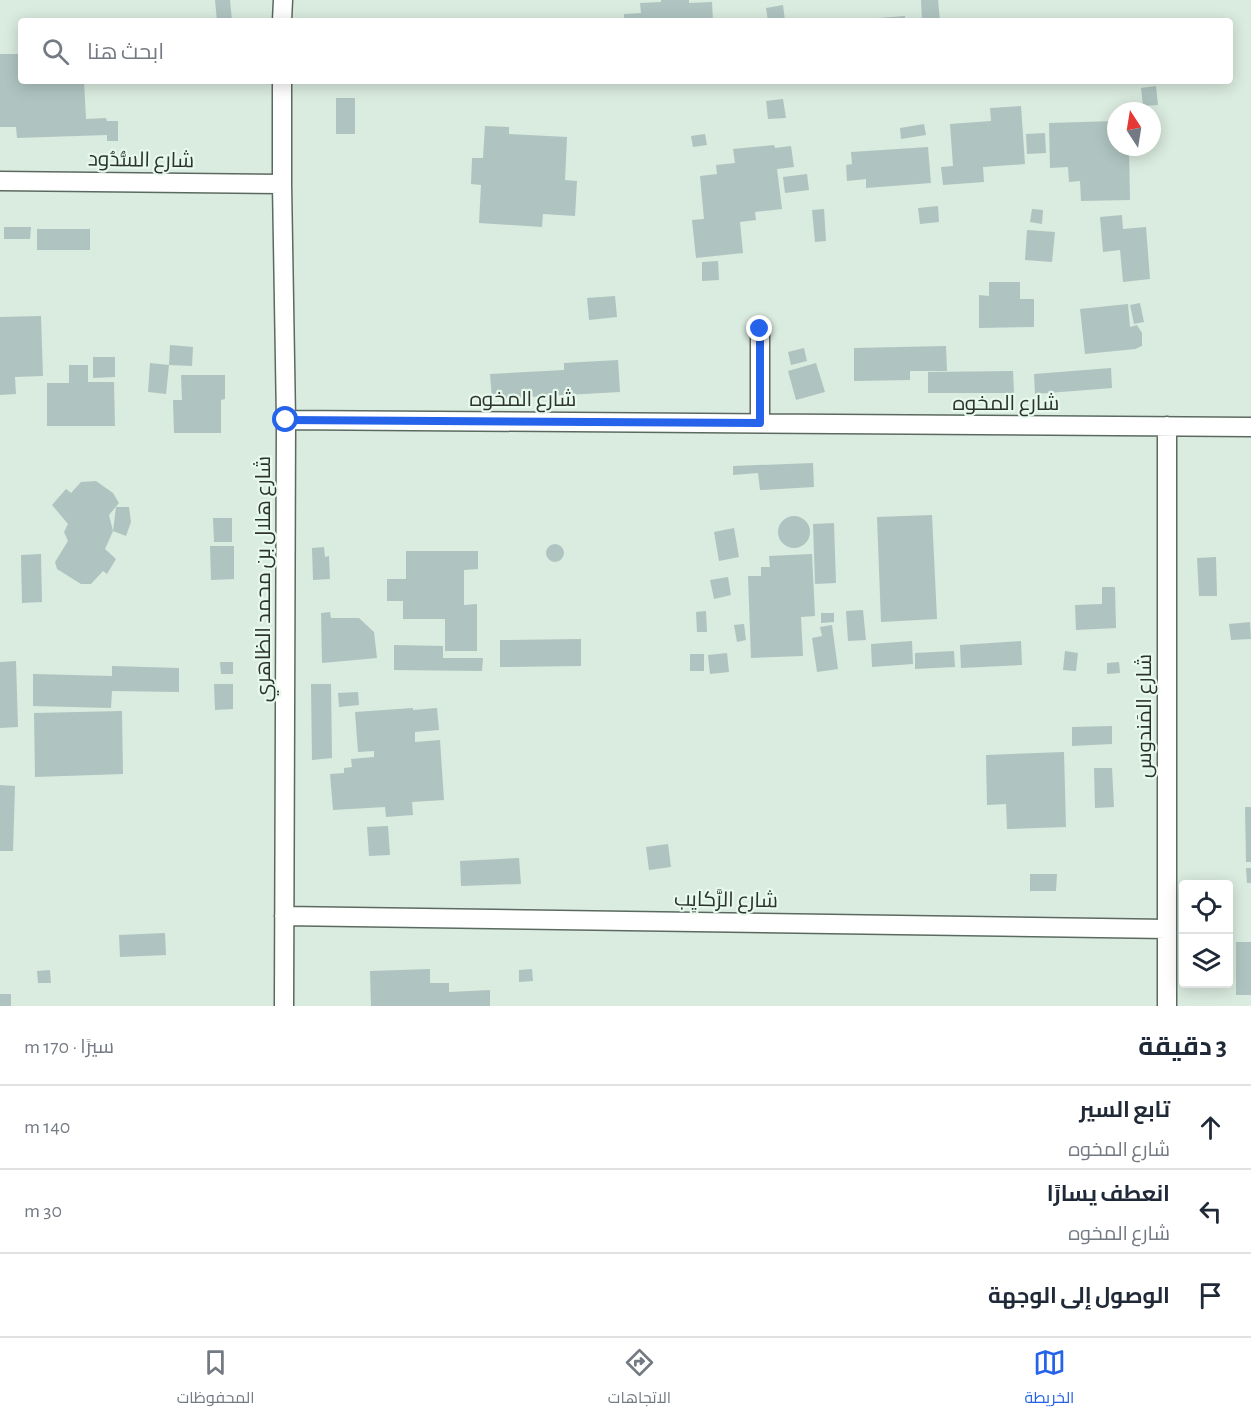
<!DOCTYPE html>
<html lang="ar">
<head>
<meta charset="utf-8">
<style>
  :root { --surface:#fff; --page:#f6f6f7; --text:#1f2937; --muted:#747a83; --line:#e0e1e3; --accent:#2563eb }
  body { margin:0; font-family:"Alegreya Sans",Cairo,sans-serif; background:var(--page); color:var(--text); direction:rtl }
  .controls { position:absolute; right:18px; bottom:18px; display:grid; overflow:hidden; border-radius:6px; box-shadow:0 3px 15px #0003 }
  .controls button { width:54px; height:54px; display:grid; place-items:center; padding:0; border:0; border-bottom:2px solid var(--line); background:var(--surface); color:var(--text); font:30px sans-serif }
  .compass { position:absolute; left:1107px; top:102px; width:54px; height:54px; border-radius:50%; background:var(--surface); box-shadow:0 3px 15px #0003; rotate:348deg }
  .stop { position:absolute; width:18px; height:18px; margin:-14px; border:4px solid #2563eb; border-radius:50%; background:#fff }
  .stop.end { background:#2563eb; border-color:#fff; box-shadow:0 2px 6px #0008 }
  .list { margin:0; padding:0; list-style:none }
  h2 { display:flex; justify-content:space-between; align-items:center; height:78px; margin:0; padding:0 24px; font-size:26px }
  h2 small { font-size:20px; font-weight:400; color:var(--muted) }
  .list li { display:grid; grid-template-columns:39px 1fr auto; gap:18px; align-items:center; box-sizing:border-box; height:84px; padding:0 24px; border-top:2px solid var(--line) }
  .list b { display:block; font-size:22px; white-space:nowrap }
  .list p { margin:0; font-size:20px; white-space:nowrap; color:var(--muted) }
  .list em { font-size:20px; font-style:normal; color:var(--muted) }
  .icon { flex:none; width:33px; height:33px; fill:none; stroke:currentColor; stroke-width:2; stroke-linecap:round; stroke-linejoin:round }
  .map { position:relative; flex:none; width:1251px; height:1006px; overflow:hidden; direction:ltr }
  .search { position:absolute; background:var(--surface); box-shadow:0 3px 15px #0003; left:18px; right:18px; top:18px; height:66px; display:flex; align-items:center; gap:15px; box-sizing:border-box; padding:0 21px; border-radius:6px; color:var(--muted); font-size:22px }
  .sheet { height:330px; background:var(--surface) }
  nav { display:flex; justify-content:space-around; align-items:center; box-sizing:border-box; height:84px; border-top:2px solid var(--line); background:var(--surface); font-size:16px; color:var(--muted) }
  nav a { display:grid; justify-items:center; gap:3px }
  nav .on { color:var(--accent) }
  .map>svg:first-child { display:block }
  .building { fill:#afc4c0 }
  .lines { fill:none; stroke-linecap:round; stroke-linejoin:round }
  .minor-casing { stroke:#5b6a60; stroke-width:21 }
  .minor { stroke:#fff; stroke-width:18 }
  .route { stroke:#2563eb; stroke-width:8 }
  .labels { text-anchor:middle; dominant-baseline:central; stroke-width:4.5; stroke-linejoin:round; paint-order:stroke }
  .street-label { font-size:21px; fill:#2c332f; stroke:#e7f8ec }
</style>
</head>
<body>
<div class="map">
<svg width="1251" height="1006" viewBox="0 0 1251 1006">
  <rect width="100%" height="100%" fill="#daebdf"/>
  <!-- building -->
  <path class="building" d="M215 0H230L232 21H217Z
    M661 0H689V3L712 2 713 21H624V14L641 13 640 3 661 2Z
    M921 0H938L940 21H922Z
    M783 5 785 21H768L766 8Z
    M905 16V21H866V19Z
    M0 54H21V81H84L86 119 106 118 107 121H118V141H107V135L17 138 16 127H0Z
    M1156 86 1158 105 1143 106 1141 88Z
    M336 98H355V134H336Z
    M783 99 786 118 768 119 766 101Z
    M1021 106 1025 164 983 167 984 182 943 185 941 167 953 166 950 124 991 121 990 108Z
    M1116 121V147H1129L1130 200 1081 201 1080 181 1069 182 1068 167 1050 168 1049 123Z
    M924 124 926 135 901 139 900 128Z
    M485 126 509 127V134L567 137 565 180 577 181 575 216 543 214 542 227 479 223 481 185 471 184 472 158H483Z
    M1045 133 1046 153 1027 154 1026 134Z
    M705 134 707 145 693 147 691 136Z
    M774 145 775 148 791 146 794 167 777 169 782 209 755 212 756 220 740 222 743 253 696 258 692 220 704 219 700 176 717 174 716 165 735 163 733 149Z
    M928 147 931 183 866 188V179L847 181 846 165 852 164 851 152Z
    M807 174 809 190 785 193 783 177Z
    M938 206 939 222 920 224 918 208Z
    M824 209 826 241 815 242 812 210Z
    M1032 209 1043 210 1042 224 1030 222Z
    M1122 215 1123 229 1146 227 1150 279 1123 282 1120 250 1103 252 1100 217Z
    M4 227H31L30 239H4Z
    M37 229H90V250H37Z
    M1027 230 1055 232 1052 262 1025 260Z
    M718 261 719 280 702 281V262Z
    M989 282H1020V299H1034V327L979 328V295L989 296Z
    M615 296 617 317 589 320 587 298Z
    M1140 303 1144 322 1134 324 1130 305Z
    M1128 304 1130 327 1137 325 1142 333V346L1135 349 1085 354 1080 309Z
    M41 316 43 376 15 377 16 394 0 395V317Z
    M170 345 193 347 192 366 169 365Z
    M946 346 947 371H910V380L854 381V348Z
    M804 348 807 361 791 365 788 352Z
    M93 357H115V377L93 378Z
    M618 360 620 392 492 399 490 374 564 370V363Z
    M150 363 169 365 166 394 148 392Z
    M816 363 825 392 796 400 788 371Z
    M69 365H88V382H114L115 426H47V383H69Z
    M1111 368 1112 388 1035 394 1034 374Z
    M1013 371 1014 393H928V372Z
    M181 375H225V399L221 400V433H174L173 400H182Z
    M813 463 814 487 760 490 758 473 733 475V466Z
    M96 481 113 493 119 503 109 515 113 531 105 549 116 559 107 574 103 571 91 584H81L57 569 55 562 68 541 64 532 68 524 52 505 66 489 71 493 81 482Z
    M116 507H129L131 522 126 536 113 531Z
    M932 515 937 619 881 622 877 517Z
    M778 532a16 16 0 1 1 32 0a16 16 0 1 1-32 0Z
    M213 518H232V542H214Z
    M834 523 836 583 815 584 813 524Z
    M734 528 739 557 719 561 714 532Z
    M546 553a9 9 0 1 1 18 0a9 9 0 1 1-18 0Z
    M210 546H234V579L211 580Z
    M324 547 325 557 329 556 330 579 313 580 312 548Z
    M406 551H478V569L464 570V605L477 604V651H445V619H403V601H387V579H406Z
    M41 554 42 602 22 603 21 555Z
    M812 554 815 616 801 617 803 656 751 658 748 576H761V567H770L769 556Z
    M1216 557 1217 596H1199L1197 558Z
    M728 577 731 595 714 599 710 580Z
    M1102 587H1115L1116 628 1076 630 1075 605 1102 604Z
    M863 610 866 640 848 641 846 611Z
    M706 611 707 632H697L696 612Z
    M330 612 331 618H359L374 632 377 658 322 663 321 613Z
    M821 613H834V622L821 623Z
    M1250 622 1251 639 1231 640 1229 624Z
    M744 624 746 640 737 642 734 625Z
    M832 625 838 669 817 672 812 638 822 636 820 627Z
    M581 639V666L500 667V640Z
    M912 641 913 664 872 667 871 644Z
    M1021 641 1022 665 961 668 960 645Z
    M394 645 443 646V658H483L482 671 394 670Z
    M954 651 955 667 915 669V653Z
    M1065 651 1078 653 1076 671 1063 670Z
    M727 653 729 672 710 674 708 655Z
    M690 654H704V671H690Z
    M16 661 18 727 0 728V662Z
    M220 662H233V674H221Z
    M1119 662 1120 673 1107 674V663Z
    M112 666 179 668V692L112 691 111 708 33 706V674L112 676Z
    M214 684H233V709L215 710Z
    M311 684H331L332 758 312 760Z
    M358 692 359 705 339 707 338 693Z
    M413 708V710L437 708 439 730 415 732V742L440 740 444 800 412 802 413 815 386 817 385 807 333 810 330 774 344 773V768L352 767 351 759 374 757V751L358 752 355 712Z
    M122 711 123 774 35 777 34 713Z
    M1112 726V744L1072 746V727Z
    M1064 752 1066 827 1007 829 1006 804 987 805 986 755Z
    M1094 768H1112L1114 807 1095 808Z
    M0 785 15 786 13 851H0Z
    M1245 807H1251V862H1246Z
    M388 826 390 855 369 856 367 827Z
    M668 844 671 867 649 870 646 847Z
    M519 858 521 884 461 886 460 861Z
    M1246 868H1251V883H1247Z
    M1030 874H1057L1056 891H1030Z
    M165 933 166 955 120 957 119 935Z
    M1236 942H1251V995H1236Z
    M430 969V983H449V992L490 990V1006H371L370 971Z
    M532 969 533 981 519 982V970Z
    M50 970 51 983H38L37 971Z
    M0 994H11V1006H0Z"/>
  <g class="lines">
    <!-- minor casing -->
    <g class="minor-casing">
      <path id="minor" d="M282 21 283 0
        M282 81V184L286 420 284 1006
        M0 181 282 184
        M760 329V423
        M286 420 1251 427
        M1167 426V1006
        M284 916 1167 929"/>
    </g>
    <!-- minor -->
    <use href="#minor" class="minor"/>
  </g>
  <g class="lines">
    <!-- route -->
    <path class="route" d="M286 420 760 423V329"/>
  </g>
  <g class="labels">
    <!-- street labels -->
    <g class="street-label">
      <text transform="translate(141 160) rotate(1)">شارع السُّدُود</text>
      <text x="523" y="399">شارع المخوه</text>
      <text x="1006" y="403">شارع المخوه</text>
      <text transform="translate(263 579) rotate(-90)">شارع هلال بن محمد الظاهري</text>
      <text transform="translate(1144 716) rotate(-90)">شارع المَندوس</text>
      <text transform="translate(726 900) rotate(1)">شارع الرَّكايِب</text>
    </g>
  </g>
</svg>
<div class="controls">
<button><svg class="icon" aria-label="locate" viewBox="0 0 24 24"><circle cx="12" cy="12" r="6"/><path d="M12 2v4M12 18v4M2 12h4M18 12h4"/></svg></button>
<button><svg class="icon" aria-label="layers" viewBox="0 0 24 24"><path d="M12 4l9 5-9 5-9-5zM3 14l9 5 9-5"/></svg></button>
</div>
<svg class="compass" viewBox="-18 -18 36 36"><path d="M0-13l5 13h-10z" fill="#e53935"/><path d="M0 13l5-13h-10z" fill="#747a83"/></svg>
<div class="stop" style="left:286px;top:420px"></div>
<div class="stop end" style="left:760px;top:329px"></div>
<div class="search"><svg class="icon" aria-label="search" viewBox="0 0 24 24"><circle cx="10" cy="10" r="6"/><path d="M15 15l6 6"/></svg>ابحث هنا</div>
</div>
<section class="sheet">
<h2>3 دقيقة<small>سيرًا · 170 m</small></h2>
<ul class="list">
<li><svg class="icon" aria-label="ahead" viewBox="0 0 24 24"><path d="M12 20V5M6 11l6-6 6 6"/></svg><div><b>تابع السير</b><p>شارع المخوه</p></div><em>140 m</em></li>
<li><svg class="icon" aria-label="left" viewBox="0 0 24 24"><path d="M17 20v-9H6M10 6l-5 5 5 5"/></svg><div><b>انعطف يسارًا</b><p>شارع المخوه</p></div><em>30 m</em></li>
<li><svg class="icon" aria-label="arrive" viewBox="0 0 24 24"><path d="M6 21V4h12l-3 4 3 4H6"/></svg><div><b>الوصول إلى الوجهة</b></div></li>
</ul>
</section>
<nav>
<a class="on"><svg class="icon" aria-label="map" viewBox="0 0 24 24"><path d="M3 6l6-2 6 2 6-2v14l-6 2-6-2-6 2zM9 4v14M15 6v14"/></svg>الخريطة</a>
<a><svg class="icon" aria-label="directions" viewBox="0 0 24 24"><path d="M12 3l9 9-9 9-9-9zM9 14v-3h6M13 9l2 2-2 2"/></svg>الاتجاهات</a>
<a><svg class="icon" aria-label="saved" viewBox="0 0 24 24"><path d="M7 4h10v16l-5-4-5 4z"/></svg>المحفوظات</a>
</nav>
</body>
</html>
